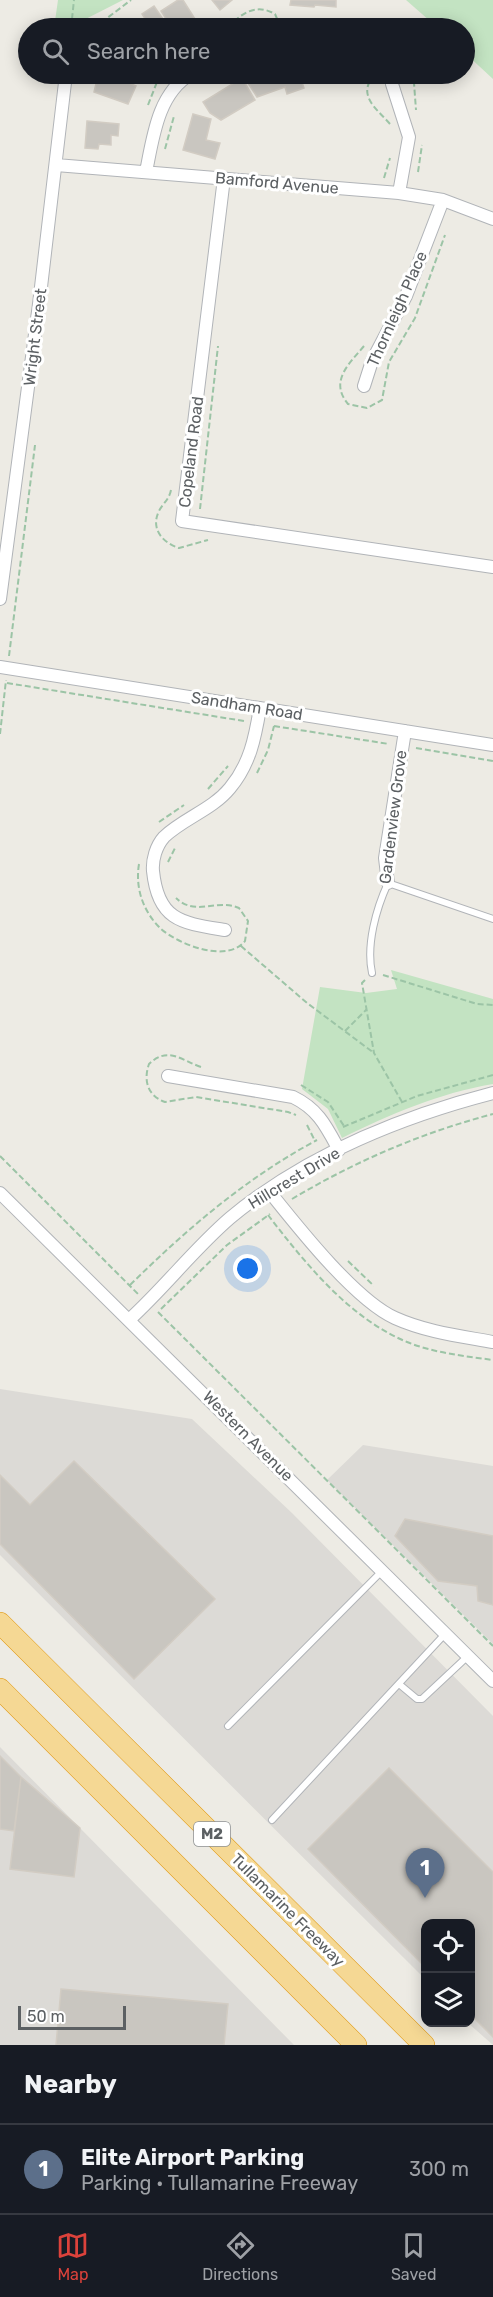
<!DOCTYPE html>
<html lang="en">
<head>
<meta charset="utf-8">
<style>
  :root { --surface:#171b24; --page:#242831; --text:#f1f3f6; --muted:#9ea1a6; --line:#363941; --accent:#dc423b }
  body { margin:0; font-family:Rubik,sans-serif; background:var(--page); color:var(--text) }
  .controls { position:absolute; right:18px; bottom:18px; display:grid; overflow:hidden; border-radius:12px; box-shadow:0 3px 15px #0003 }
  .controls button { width:54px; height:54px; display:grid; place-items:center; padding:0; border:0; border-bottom:2px solid var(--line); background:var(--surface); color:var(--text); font:30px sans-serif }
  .scale { position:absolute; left:18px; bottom:15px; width:108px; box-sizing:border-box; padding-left:6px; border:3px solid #5c6063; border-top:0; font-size:16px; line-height:21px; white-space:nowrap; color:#5c6063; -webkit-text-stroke:4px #fff; paint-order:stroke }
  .you { position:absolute; left:248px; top:1269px; width:21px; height:21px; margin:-15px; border:4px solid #fff; border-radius:50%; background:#1a73e8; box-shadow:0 0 0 9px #1a73e833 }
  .badge { display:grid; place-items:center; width:39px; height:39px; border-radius:50%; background:var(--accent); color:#fff; font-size:20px; font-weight:700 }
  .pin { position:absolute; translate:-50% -50px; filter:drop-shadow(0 2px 3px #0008) }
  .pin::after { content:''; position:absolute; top:32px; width:21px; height:18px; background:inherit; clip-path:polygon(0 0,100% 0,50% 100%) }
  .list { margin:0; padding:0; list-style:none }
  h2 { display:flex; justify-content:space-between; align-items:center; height:78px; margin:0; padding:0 24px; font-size:26px }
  h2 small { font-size:20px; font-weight:400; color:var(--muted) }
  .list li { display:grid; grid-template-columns:39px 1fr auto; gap:18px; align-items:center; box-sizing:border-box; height:90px; padding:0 24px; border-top:2px solid var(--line) }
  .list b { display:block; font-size:22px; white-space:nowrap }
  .list p { margin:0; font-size:20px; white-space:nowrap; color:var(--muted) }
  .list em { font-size:20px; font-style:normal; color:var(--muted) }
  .icon { flex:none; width:33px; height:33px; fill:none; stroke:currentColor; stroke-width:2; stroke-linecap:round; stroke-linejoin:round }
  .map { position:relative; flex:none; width:493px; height:2045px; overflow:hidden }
  .search { position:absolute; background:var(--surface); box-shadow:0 3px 15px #0003; left:18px; right:18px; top:18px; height:66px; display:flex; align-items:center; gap:15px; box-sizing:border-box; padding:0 21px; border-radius:33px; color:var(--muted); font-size:22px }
  .sheet { height:168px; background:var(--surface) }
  nav { display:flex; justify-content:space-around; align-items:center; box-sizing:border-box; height:84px; border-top:2px solid var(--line); background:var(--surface); font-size:16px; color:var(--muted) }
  nav a { display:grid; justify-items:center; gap:3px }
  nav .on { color:var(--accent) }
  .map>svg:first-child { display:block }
  .industrial { fill:#dcdad6 }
  .green { fill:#c3e3c2 }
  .building { fill:#c9c6c0; stroke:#d2ccc3; stroke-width:1.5 }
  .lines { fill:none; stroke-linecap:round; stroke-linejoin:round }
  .service-casing { stroke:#b1b4b8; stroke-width:8 }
  .minor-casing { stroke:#b1b4b8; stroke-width:14 }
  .motorway-casing { stroke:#e09811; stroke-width:22 }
  .path { stroke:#9cc4a6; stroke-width:2; stroke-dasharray:6 3; stroke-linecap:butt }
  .service { stroke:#fff; stroke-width:6 }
  .minor { stroke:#fff; stroke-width:12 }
  .motorway { stroke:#f5d894; stroke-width:21 }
  .labels { text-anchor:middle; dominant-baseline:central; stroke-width:6; stroke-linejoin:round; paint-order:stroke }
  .shield { fill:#fff; stroke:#8d9092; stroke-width:1.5 }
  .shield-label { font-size:15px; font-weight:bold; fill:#5c6063 }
  .street-label { font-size:16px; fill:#5c6063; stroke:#fff }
</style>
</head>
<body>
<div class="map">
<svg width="493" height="2045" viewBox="0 0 493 2045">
  <rect width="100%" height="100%" fill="#edebe4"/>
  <!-- industrial -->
  <path class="industrial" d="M0 1389 192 1419 292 1513 493 1716V2045L468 2023 470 2022V1924H426L425 1979 0 1555Z
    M363 1445 493 1466V1644L327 1480Z
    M0 1747 80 1828 294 2045H0Z"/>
  <!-- green -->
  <path class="green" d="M58 0H123L68 28H54Z
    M406 0H493V79L465 53 464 28H438Z
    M391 970 493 999V1084C440 1093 390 1114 342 1138L328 1109 302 1089 320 987 366 993 397 989Z"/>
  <!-- building -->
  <path class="building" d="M178 0H183L195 19 190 22 194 28H172L161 11Z
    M212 0H232L220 10Z
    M291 0H336V7L315 5 314 7 290 5Z
    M154 6 169 28H144L146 20 142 14Z
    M258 74H299L304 88 287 94 285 87 257 97 246 80 258 77Z
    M98 75 119 79 136 86 128 104 94 92Z
    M242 78 255 100 221 120 210 113 203 102Z
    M193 114 211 119 206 140 220 143 215 159 183 150Z
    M87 121 119 124 118 136 111 135V145L99 144 98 149 85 148Z
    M74 1461 215 1599 134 1679 0 1544V1475L30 1505Z
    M405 1519 493 1536V1605L478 1601 477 1586 438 1581 395 1536Z
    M0 1756 21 1777 14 1831 0 1829Z
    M389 1768 493 1872V2037L470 2014V1924H426V1968L308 1849Z
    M21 1777 80 1828 74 1877 10 1869Z
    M61 1989 228 2004 224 2045H56Z"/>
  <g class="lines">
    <!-- service casing -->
    <g class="service-casing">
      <path id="service" d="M372 973C366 945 376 909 388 883L493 919
        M399 1684 417 1699H422L468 1656
        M228 1726 382 1571
        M272 1820 445 1634"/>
    </g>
    <!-- minor casing -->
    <g class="minor-casing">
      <path id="minor" d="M392 84 409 137 399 193
        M56 165 399 193 443 200 493 219
        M146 172C153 137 158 93 191 74
        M224 178 182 521 493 567
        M364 386 372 361 406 296 443 200
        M0 599 39 304 66 74
        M0 667 493 745
        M388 883 385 858 405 731
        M225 930C182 923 158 921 153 871 152 860 156 846 164 837 184 818 212 810 230 788 250 764 255 738 260 708
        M168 1076 293 1097C318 1109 326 1126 339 1150
        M269 1191C297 1226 355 1300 395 1318 426 1332 460 1336 493 1342
        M0 1193 493 1681
        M130 1319C165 1287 194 1249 230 1218 305 1156 400 1117 493 1093"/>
    </g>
    <!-- motorway casing -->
    <g class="motorway-casing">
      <path id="motorway" d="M0 1623 424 2045
        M0 1689 356 2045"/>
    </g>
    <!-- path -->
    <path class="path" d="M71 28 74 0
      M94 28 131 0
      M228 28C241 13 256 3 275 14L281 28
      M375 74C356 95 376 108 390 124
      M407 74 414 83 416 110
      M201 83 216 74
      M148 105 157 82 165 74
      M165 149 174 116
      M418 172 422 145
      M384 178 390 158
      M364 346C349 364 329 381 348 404L367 408 382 400 389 362 415 318 445 235
      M171 490C169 500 163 503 159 511 150 529 163 543 179 548L208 540
      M200 509 218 346
      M9 656 35 445
      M7 683 244 721
      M274 726 389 744
      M0 734 6 680
      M416 748 493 761
      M257 773 268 750 274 726
      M208 789 228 766
      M159 822 184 805
      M168 862 176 846
      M139 864C135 888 143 911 160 928 177 944 227 964 245 941L248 921 239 908C217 898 196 917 176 898
      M241 946 307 1003 374 1053
      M383 975 477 1004 493 1005
      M365 980 362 983 374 1053 402 1102
      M345 1031 366 1010
      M201 1067C181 1060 168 1046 149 1064 143 1081 148 1096 165 1102L196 1097 288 1112 296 1115
      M301 1085 328 1102 344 1126
      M307 1125 315 1141
      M343 1127 417 1096 493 1075
      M0 1156 138 1294
      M292 1199C356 1161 421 1133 493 1114
      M268 1215C305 1263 349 1318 407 1342 434 1353 464 1356 493 1360
      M348 1261 374 1286
      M130 1285C187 1229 246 1178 317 1140
      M161 1309 227 1245 270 1214
      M158 1312 493 1646"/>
    <!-- service -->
    <use href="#service" class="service"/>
    <!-- minor -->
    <use href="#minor" class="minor"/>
    <!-- motorway -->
    <use href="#motorway" class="motorway"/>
  </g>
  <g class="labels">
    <!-- shield labels -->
    <rect class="shield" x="194" y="1822" width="36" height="24" rx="4.5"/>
    <g class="shield-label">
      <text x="212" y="1834">M2</text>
    </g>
    <!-- street labels -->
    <g class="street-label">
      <text transform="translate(277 183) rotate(5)">Bamford Avenue</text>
      <text transform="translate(397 309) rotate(-66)">Thornleigh Place</text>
      <text transform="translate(35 337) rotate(-83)">Wright Street</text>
      <text transform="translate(191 452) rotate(-83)">Copeland Road</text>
      <text transform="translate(247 706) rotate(9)">Sandham Road</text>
      <text transform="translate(393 817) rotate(-83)">Gardenview Grove</text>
      <text transform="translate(294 1178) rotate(-31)">Hillcrest Drive</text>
      <text transform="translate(248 1436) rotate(45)">Western Avenue</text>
      <text transform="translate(288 1910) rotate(45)">Tullamarine Freeway</text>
    </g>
  </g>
</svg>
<div class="controls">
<button><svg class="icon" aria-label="locate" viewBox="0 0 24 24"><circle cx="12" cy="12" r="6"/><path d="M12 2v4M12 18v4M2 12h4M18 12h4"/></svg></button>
<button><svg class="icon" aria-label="layers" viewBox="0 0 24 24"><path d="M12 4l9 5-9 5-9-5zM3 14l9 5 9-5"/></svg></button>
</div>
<div class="scale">50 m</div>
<div class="you"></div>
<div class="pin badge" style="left:425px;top:1898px;background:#5c6f8a">1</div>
<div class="search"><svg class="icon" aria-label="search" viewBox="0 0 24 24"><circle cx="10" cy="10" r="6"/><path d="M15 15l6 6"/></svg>Search here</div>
</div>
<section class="sheet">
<h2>Nearby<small></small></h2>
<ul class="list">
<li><span class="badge" style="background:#5c6f8a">1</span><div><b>Elite Airport Parking</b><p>Parking · Tullamarine Freeway</p></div><em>300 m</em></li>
</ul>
</section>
<nav>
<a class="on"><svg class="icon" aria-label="map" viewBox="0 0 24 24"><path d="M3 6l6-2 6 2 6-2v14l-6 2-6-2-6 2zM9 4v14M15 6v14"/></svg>Map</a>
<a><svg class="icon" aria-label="directions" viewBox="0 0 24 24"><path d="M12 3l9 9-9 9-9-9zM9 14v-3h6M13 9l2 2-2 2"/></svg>Directions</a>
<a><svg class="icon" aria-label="saved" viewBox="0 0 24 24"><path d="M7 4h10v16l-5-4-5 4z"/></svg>Saved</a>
</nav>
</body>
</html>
